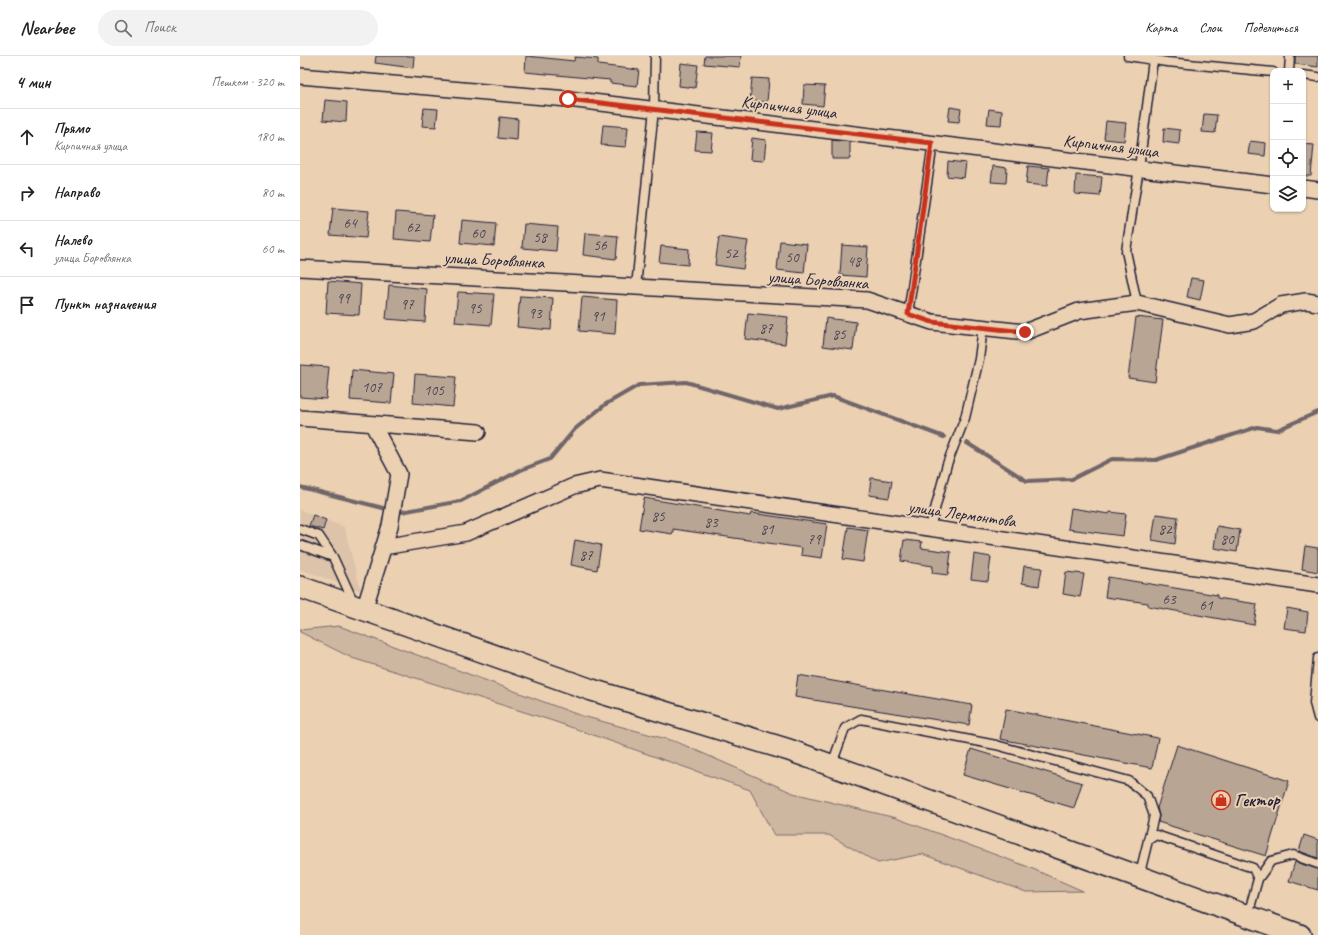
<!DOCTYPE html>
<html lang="ru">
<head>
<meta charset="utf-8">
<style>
  :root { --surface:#fff; --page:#f2f2f2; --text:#222; --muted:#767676; --line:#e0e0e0 }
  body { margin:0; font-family:Caveat,sans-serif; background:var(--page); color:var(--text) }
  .controls { position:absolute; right:12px; top:12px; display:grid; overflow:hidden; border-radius:8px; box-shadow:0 1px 3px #0004 }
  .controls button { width:36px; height:36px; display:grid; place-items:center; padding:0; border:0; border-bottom:1px solid var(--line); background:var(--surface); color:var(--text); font:20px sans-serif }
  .stop { position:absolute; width:12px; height:12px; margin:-9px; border:3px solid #c8321e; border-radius:50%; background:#fff }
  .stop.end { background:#c8321e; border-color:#fff; box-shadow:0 1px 4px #0008 }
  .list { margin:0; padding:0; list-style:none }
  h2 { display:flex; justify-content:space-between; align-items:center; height:52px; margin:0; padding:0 16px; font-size:17px }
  h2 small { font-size:13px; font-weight:400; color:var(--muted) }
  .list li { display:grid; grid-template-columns:26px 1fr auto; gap:12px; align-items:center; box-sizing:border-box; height:56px; padding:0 16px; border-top:1px solid var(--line) }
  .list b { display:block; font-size:15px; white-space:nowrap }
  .list p { margin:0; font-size:13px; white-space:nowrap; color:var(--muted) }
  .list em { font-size:13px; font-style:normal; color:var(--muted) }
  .icon { flex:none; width:22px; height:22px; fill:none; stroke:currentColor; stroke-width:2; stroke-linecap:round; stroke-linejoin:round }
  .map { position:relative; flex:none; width:1018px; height:879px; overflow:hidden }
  header { display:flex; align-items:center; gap:24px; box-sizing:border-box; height:56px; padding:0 20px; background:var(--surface); border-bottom:1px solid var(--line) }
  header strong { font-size:19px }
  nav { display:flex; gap:22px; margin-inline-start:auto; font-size:14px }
  .search { width:280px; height:36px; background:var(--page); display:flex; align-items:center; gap:10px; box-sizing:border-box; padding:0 14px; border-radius:22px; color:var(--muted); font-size:15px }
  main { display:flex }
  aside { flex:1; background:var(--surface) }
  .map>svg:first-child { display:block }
  .built { fill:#dcc3a9 }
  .green { fill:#ceb7a1; stroke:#786c6e }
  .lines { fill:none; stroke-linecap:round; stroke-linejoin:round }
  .stream { stroke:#706569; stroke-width:4 }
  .building { fill:#b9a594; stroke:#22223b }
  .lane-casing { stroke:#22223b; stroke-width:11 }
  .street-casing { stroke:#22223b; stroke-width:18 }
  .secondary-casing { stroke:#22223b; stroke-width:24 }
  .lane { stroke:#ebd0b2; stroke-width:8 }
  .street { stroke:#ebd0b2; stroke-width:15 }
  .secondary { stroke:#ebd0b2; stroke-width:21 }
  .route { stroke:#c8321e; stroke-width:5 }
  .labels { text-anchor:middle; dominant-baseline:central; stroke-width:4; stroke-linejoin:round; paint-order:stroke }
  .number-label { font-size:15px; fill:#484351 }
  .street-label { font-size:17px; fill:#22223b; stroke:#ebd0b2 }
  .poi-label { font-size:17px; font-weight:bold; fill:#22223b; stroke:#ebd0b2; text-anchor:start }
</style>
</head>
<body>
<header>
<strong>Nearbee</strong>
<div class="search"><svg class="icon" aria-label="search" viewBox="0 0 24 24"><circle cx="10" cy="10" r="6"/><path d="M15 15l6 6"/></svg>Поиск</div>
<nav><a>Карта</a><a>Слои</a><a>Поделиться</a></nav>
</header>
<main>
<aside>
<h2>4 мин<small>Пешком · 320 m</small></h2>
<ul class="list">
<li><svg class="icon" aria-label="ahead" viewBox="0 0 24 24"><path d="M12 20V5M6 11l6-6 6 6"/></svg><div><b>Прямо</b><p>Кирпичная улица</p></div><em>180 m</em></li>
<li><svg class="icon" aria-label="right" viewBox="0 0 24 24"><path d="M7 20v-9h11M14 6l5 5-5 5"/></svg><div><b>Направо</b></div><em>80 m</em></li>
<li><svg class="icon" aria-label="left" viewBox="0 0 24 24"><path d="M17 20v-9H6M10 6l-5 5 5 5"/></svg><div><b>Налево</b><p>улица Боровлянка</p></div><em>60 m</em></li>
<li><svg class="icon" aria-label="arrive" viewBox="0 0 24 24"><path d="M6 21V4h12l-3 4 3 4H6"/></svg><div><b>Пункт назначения</b></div></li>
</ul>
</aside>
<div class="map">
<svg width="1018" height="879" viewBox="0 0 1018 879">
  <rect width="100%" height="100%" fill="#ebd0b2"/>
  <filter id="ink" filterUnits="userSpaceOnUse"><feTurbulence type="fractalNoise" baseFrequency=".025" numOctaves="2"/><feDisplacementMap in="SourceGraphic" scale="8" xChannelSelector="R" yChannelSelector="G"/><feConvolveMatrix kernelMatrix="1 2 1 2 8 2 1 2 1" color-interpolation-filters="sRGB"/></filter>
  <g filter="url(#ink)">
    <!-- built -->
    <path class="built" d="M0 454 44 471 61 535 0 513Z"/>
    <!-- green -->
    <path class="green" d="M39 570 279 659 377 686 493 737 596 762 726 810 783 835 726 836 622 798 578 807 529 779H474L450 734 253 665 52 602 0 576V574Z"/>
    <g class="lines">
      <!-- stream -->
      <path class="stream" d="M667 387 727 425 772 423 812 403 856 404 957 371 977 374 1018 356
        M0 431 83 452
        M101 456 161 445 221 414 250 403 275 373 306 348 339 329 386 326 478 353 533 340 644 381"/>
    </g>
    <!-- building -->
    <path class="building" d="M76 0H114L113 12 75 7Z
      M226 0 274 5 275 1 298 3V9L339 14 337 30 310 27V24L225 16Z
      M405 0H441L440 11 404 8Z
      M995 0H1018V11L995 8Z
      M381 7 398 9 395 32 379 30Z
      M452 22 469 23 467 46 450 45Z
      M504 29 525 30 523 50 503 48Z
      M25 44 47 46 46 66 23 64Z
      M650 51 661 53 659 66 648 65Z
      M124 52 138 53 136 71 122 70Z
      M689 53 702 55 701 69 687 68Z
      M904 58 917 59 915 77 902 76Z
      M200 61 218 63 217 84 198 82Z
      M806 65 826 67 824 85 804 83Z
      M303 69 328 71 326 91 301 89Z
      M864 72 880 74 879 88 863 86Z
      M397 76 413 77 411 95 395 94Z
      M452 82 466 84 464 105 450 104Z
      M532 84 550 86V103H532Z
      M950 85 966 87 965 100 948 98Z
      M1003 88 1014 89 1011 120H1003Z
      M648 105 666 107 664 122 647 120Z
      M693 110 707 112 706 127 691 126Z
      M728 110 749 112 747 130 726 128Z
      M776 119 802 121 800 140 775 138Z
      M33 152 69 155 66 182 30 179Z
      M96 156 133 159 130 186 94 183Z
      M162 164 196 167 194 190 160 187Z
      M224 168 258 171 256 195 222 192Z
      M285 177 318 180 316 203 283 199Z
      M419 181 448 185 443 213 415 209Z
      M480 185 507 188 504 217 477 214Z
      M542 189 568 191 566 221 540 219Z
      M361 190 389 193 388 209 359 206Z
      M891 222 904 224 900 244 887 241Z
      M28 225 61 228 59 259 26 257Z
      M89 229 127 233 125 266 86 263Z
      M158 236 194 238 191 269 155 266Z
      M220 240 253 242 251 274 217 271Z
      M282 241 317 244 315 278 279 275Z
      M448 257 488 261 485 288 445 283Z
      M836 261 863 264 855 326 828 322Z
      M526 262 556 266 553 294 523 290Z
      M0 309 29 311 26 343 0 341Z
      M52 314 94 318 91 347 50 344Z
      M115 318 156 321 153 351 113 347Z
      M571 422 592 425 589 442 569 439Z
      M344 442 450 460 451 457 527 468 522 502 501 499 502 492 373 473V478L339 473Z
      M771 452 809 458 810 456 826 458 823 480 768 473Z
      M856 458 878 461 875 488 852 484Z
      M13 459 26 464 23 474 9 470Z
      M917 470 940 474 937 496 914 492Z
      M548 471 568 474 563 506 543 503Z
      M275 484 301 489 297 514 271 509Z
      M604 484 622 486 621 492 651 496 648 519 632 517 633 510 601 505Z
      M1005 490 1018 492V516L1002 513Z
      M674 498 691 501 688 525 671 523Z
      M724 510 742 512 739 530 722 527Z
      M766 516 784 518 780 541 763 538Z
      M808 521 917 539V542L957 548 954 569 848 550V547L805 541Z
      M987 552 1008 556 1006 575 984 572Z
      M498 619 672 649 669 669 495 641Z
      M706 653 858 682 852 712 700 683Z
      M877 689 989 725 966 800 858 766 859 759 857 752Z
      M671 693 782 727 774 752 663 719Z
      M1004 779 1018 784V802L999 795Z
      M995 806 1018 813V834L989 825Z"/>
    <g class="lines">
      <!-- lane casing -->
      <g class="lane-casing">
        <path id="lane" d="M828 0 867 6 973 16
          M989 15 990 0
          M1003 19 1018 21
          M336 231 354 53 355 0
          M837 247 826 195 839 112 853 4
          M608 258 633 87
          M630 472 647 408 665 362 679 303 683 271
          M0 473 19 480 33 501
          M0 489 33 501 54 547
          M1018 602 1014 647 1018 662
          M532 708 545 672 561 663 696 689 829 725 847 740 854 760 839 821
          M848 784 856 779 953 812 958 823
          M948 859 958 823 971 805 993 799 1018 808"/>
      </g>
      <!-- street casing -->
      <g class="street-casing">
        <path id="street" d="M0 20 268 43 973 129
          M1003 132 1018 134
          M0 212 567 244 632 266 725 276 779 255 837 247 930 269 954 265 981 249 1006 245 1018 247
          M0 362 178 376
          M83 491 166 477 274 430 300 424 1018 529
          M64 554 90 470 99 418 73 369"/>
      </g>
      <!-- secondary casing -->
      <g class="secondary-casing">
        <path id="secondary" d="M0 531 292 634 489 694 1000 879"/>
      </g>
      <!-- lane -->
      <use href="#lane" class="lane"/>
      <!-- street -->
      <use href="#street" class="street"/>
      <!-- secondary -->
      <use href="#secondary" class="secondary"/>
    </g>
  </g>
  <g class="lines" filter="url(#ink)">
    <!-- route -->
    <path class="route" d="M268 43 632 87 608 258 632 266 725 276"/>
  </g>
  <!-- icons -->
  <defs>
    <g id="shop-ring" transform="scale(1)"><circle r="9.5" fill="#ebd0b2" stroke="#c8321e" stroke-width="1.5"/><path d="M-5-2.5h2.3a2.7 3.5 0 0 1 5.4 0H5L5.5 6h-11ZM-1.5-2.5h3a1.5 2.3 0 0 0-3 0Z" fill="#c8321e"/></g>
  </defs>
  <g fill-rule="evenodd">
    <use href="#shop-ring" x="921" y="744"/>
  </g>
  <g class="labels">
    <!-- number labels -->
    <g class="number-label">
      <text x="50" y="167">64</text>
      <text x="113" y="171">62</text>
      <text x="178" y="177">60</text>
      <text x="240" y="181">58</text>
      <text x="300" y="189">56</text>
      <text x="431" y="197">52</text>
      <text x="492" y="201">50</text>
      <text x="554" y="205">48</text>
      <text x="43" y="242">99</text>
      <text x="107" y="248">97</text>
      <text x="175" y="252">95</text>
      <text x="235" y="257">93</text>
      <text x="298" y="260">91</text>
      <text x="466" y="272">87</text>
      <text x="539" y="278">85</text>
      <text x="72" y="331">107</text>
      <text x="134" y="334">105</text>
      <text x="358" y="460">85</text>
      <text x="411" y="466">83</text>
      <text x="467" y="473">81</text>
      <text x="865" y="473">82</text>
      <text x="514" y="483">79</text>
      <text x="927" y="483">80</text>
      <text x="286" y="499">87</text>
      <text x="869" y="543">63</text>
      <text x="906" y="549">61</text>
    </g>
    <!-- street labels -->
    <g class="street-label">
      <text transform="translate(489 51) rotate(7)">Кирпичная улица</text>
      <text transform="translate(811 90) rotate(7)">Кирпичная улица</text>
      <text transform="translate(194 204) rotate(3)">улица Боровлянка</text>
      <text transform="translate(518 224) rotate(4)">улица Боровлянка</text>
      <text transform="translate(662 458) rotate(8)">улица Лермонтова</text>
    </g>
    <!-- poi labels -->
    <g class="poi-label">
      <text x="935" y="744">Гектор</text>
    </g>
  </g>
</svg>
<div class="controls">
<button>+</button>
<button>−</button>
<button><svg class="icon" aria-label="locate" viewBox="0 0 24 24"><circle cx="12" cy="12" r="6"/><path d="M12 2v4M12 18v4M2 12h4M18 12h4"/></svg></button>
<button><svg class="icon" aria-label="layers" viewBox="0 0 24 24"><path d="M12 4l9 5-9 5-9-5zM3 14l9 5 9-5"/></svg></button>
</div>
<div class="stop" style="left:268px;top:43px"></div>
<div class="stop end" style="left:725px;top:276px"></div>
</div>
</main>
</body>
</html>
